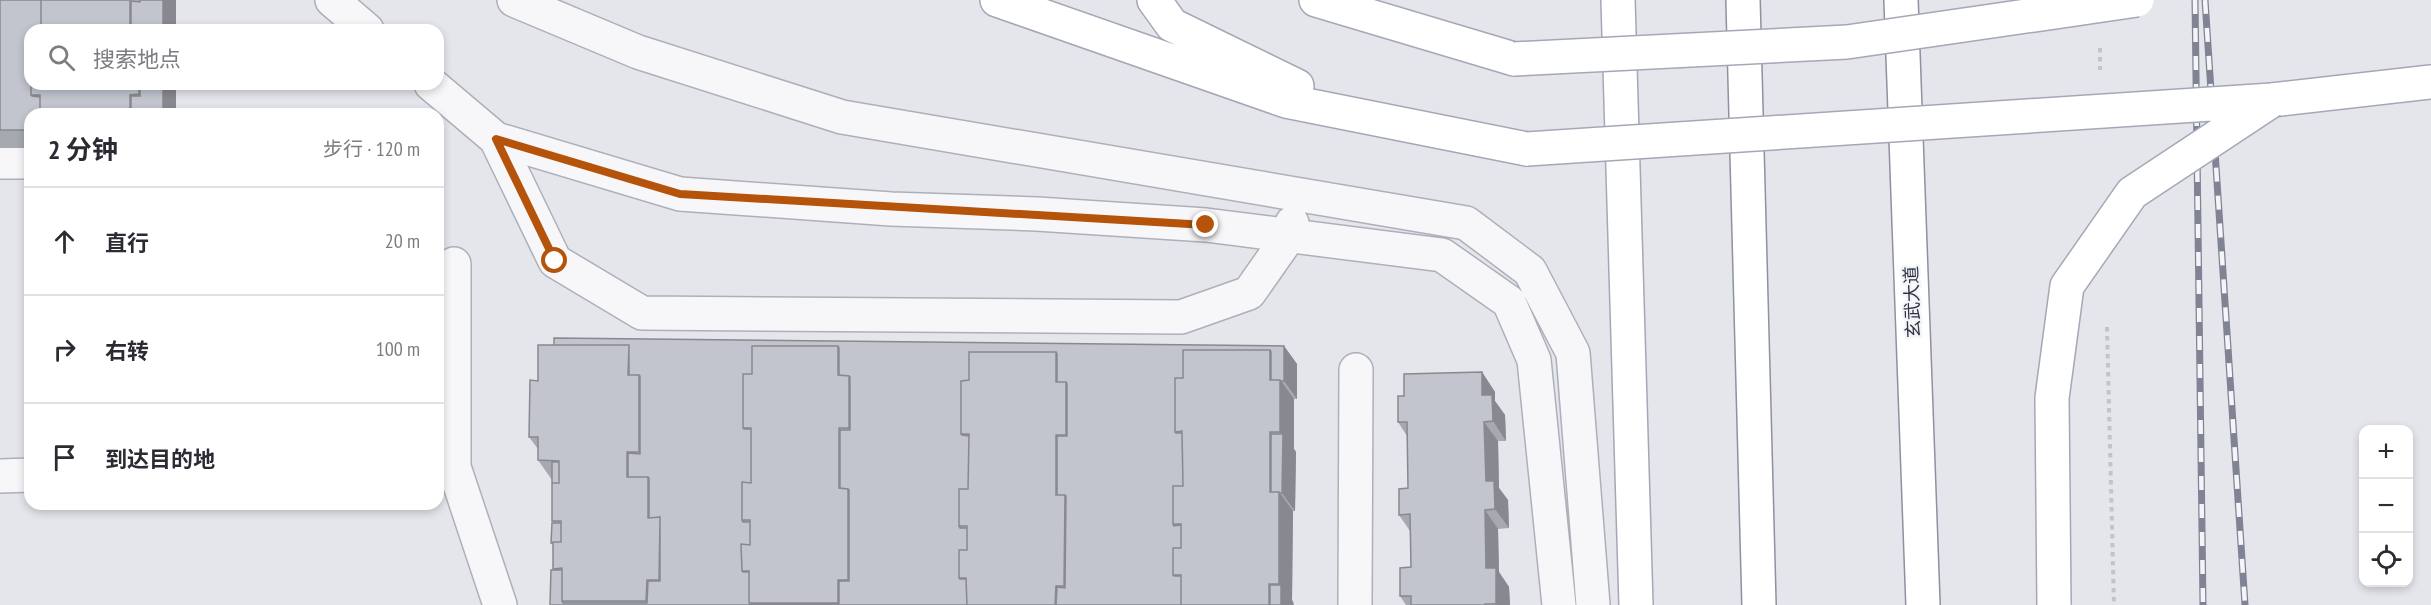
<!DOCTYPE html>
<html lang="zh">
<head>
<meta charset="utf-8">
<style>
  :root { --surface:#fff; --page:#f7f7f7; --text:#2b2b33; --muted:#7c7c81; --line:#e1e1e2 }
  body { margin:0; font-family:"PT Sans Narrow","Noto Sans SC",sans-serif; background:var(--page); color:var(--text) }
  .controls { position:absolute; right:18px; bottom:18px; display:grid; overflow:hidden; border-radius:12px; box-shadow:0 3px 9px #0003 }
  .controls button { width:54px; height:54px; display:grid; place-items:center; padding:0; border:0; border-bottom:2px solid var(--line); background:var(--surface); color:var(--text); font:30px sans-serif }
  .stop { position:absolute; width:18px; height:18px; margin:-14px; border:4px solid #b45309; border-radius:50%; background:#fff }
  .stop.end { background:#b45309; border-color:#fff; box-shadow:0 2px 6px #0008 }
  .list { margin:0; padding:0; list-style:none }
  h2 { display:flex; justify-content:space-between; align-items:center; height:78px; margin:0; padding:0 24px; font-size:26px }
  h2 small { font-size:20px; font-weight:400; color:var(--muted) }
  .list li { display:grid; grid-template-columns:39px 1fr auto; gap:18px; align-items:center; box-sizing:border-box; height:108px; padding:0 24px; border-top:2px solid var(--line) }
  .list b { display:block; font-size:22px; white-space:nowrap }
  .list em { font-size:20px; font-style:normal; color:var(--muted) }
  .icon { flex:none; width:33px; height:33px; fill:none; stroke:currentColor; stroke-width:2; stroke-linecap:round; stroke-linejoin:round }
  .map { position:relative; flex:none; width:2431px; height:605px; overflow:hidden }
  .search { position:absolute; background:var(--surface); box-shadow:0 3px 9px #0003; left:24px; top:24px; width:420px; height:66px; display:flex; align-items:center; gap:15px; box-sizing:border-box; padding:0 21px; border-radius:18px; color:var(--muted); font-size:22px }
  .panel { position:absolute; background:var(--surface); box-shadow:0 3px 9px #0003; left:24px; top:108px; width:420px; height:402px; border-radius:18px }
  .map>svg:first-child { display:block }
  .lines { fill:none; stroke-linecap:round; stroke-linejoin:round }
  .minor-casing { stroke:#adb0b9; stroke-width:36 }
  .major-casing { stroke:#a4a8b6; stroke-width:36 }
  .highway-casing { stroke:#8d91a1; stroke-width:36 }
  .path { stroke:#c2c4ca; stroke-width:4; stroke-dasharray:4.5 4.5; stroke-linecap:butt }
  .minor { stroke:#f7f7fa; stroke-width:33 }
  .major { stroke:#fff; stroke-width:33 }
  .highway { stroke:#fff; stroke-width:33 }
  .rail-casing { stroke:#7f8394; stroke-width:7 }
  .rail { stroke:#f4f5f8; stroke-width:4.5; stroke-dasharray:14; stroke-linecap:butt }
  .major-bridge-casing { stroke:#a4a8b6; stroke-width:36; stroke-linecap:butt }
  .major-bridge { stroke:#fff; stroke-width:33 }
  .wall { fill:#a7a9b1 }
  .shaded-wall { fill:#888990 }
  .building { fill:#c2c4ce; stroke:#888990; stroke-width:1.5; fill-rule:evenodd }
  .route { stroke:#b45309; stroke-width:8 }
  .labels { text-anchor:middle; dominant-baseline:central; stroke-width:5; stroke-linejoin:round; paint-order:stroke }
  .street-label { font-size:18px; fill:#2d3143; stroke:#f4f5f8 }
</style>
</head>
<body>
<div class="map">
<svg width="2431" height="605" viewBox="0 0 2431 605">
  <rect width="100%" height="100%" fill="#e4e6eb"/>
  <g class="lines">
    <!-- minor casing -->
    <g class="minor-casing">
      <path id="minor" d="M332 0 367 30
        M514 0 638 52 842 117 1466 223 1530 271 1573 353 1593 605
        M431 84 496 139 680 194 891 209 1037 214 1206 225 1442 255 1509 302 1534 360 1559 605
        M496 139 555 261 642 313 1181 317 1249 293 1289 236 1292 223
        M0 162H30
        M454 264V467
        M438 467H454L500 605
        M0 476 30 475
        M1355 605 1356 370"/>
    </g>
    <!-- major casing -->
    <g class="major-casing">
      <path id="major" d="M997 0 1286 101 1527 149
        M1154 0 1172 25 1297 86
        M1316 0 1514 59
        M1618 0 1636 605
        M2272 100 2431 82"/>
    </g>
    <!-- highway casing -->
    <g class="highway-casing">
      <path id="highway" d="M1743 0 1759 605
        M1901 0 1923 605"/>
    </g>
    <!-- path -->
    <path class="path" d="M2100 48V70
      M2107 327 2114 605"/>
    <!-- minor -->
    <use href="#minor" class="minor"/>
    <!-- major -->
    <use href="#major" class="major"/>
    <!-- highway -->
    <use href="#highway" class="highway"/>
    <!-- rail casing -->
    <g class="rail-casing">
      <path id="rail" d="M2195 0 2203 605
        M2205 0 2245 605"/>
    </g>
    <!-- rail -->
    <use href="#rail" class="rail"/>
    <!-- major-bridge casing -->
    <g class="major-bridge-casing">
      <path id="major-bridge" d="M1514 59 1847 42 2137 0
        M1527 149 2272 100
        M2054 605 2052 398 2067 286 2132 193 2271 101"/>
    </g>
    <!-- major-bridge -->
    <use href="#major-bridge" class="major-bridge"/>
  </g>
  <!-- wall -->
  <path class="wall" d="M0 0H176V30H30V84H176V114H30V148H0Z
    M1284 346 1297 364V399H1294V449L1296 452 1295 511H1293L1292 600 1294 603 550 605 554 570 553 569V545L551 543 553 523 552 521V480L538 460V449L529 437 538 381Z
    M1482 372 1495 392V401L1505 415 1506 441H1498L1499 488 1508 500 1509 528 1498 529 1499 572 1509 587 1510 605H1406L1400 596 1411 567 1410 531 1399 515 1408 488 1407 436 1398 422 1404 396Z"/>
  <!-- shaded-wall -->
  <path class="shaded-wall" d="M163 0H176V30H163Z
    M163 84H176V114H163Z
    M1284 346 1297 364V399L1284 381Z
    M1270 350 1281 381 1294 399V449L1296 452 1295 511 1282 493H1280L1293 511 1292 600 1294 605H1269V584L1281 601V587L1279 584 1270 492V432L1283 451V437L1280 432 1270 380Z
    M1482 372 1495 392V401L1505 415 1506 441 1493 421 1482 395Z
    M1484 422 1498 441 1499 488 1508 500 1509 528 1495 509 1486 481Z
    M1485 510 1498 529 1499 572 1509 587 1510 605H1497L1496 604 1486 568Z"/>
  <!-- building -->
  <path class="building" d="M0 0H41V30H30V84H31V95L32 96 40 97V114H30V130H0Z
    M41 0H130V30H41Z
    M140 0H163V30H131V1L140 2Z
    M31 84H139V94L130 95V114H40V95H31Z
    M140 84H163V114H131V96H140Z
    M554 338 1284 346V381H1280V380H1271V352L1270 350H1183V378H1175V432L1176 433H1182L1183 486H1173V524L1174 526 1181 525V548H1173V575L1174 576H1181V605H1056L1057 587 1065 588 1066 496 1065 495H1057V436H1067V384L1066 382H1057V354L1056 352H969V380L961 381V434L962 435 969 436 968 489H959V526L960 528H967V550H959V578L960 579H966L967 605H550L551 570H562V601L563 603H647L648 581H660V517L649 518V478L648 477H628V453L640 454V376L639 375H629V345H554ZM752 346H838L839 348V375L849 376 850 377V430H840V488L848 489 849 490V581H839V604H750L749 603V572H743L742 571 741 544 750 545V522H743L742 520V482L751 483V429H744L743 428V374H752Z
    M538 345H629L628 375H639V452H627V477H648V518L660 517 659 580H647L646 601H562V568L553 569V542H561V521H552V483H559V461L538 460V437H529L530 380 538 381Z
    M752 346H838V375L849 376V428H839V488L848 489V580H838V603H749V571H742L741 544 750 545V520H742V482L751 483V428H743V374H752Z
    M1183 350H1270V380H1280V432H1270V492H1279V584H1269V605H1181V575H1173V548H1181V524H1173V486H1183L1182 431 1175 432V378H1183Z
    M969 352H1056V382H1066V435H1056V495H1065L1064 586H1056L1055 605H967L966 578H959V550H967V526H959V489H968L969 434H961V381L969 380Z
    M1482 372V395H1492L1493 421 1484 422 1486 481H1494L1495 509 1485 510 1486 568H1496V604H1485V605H1411V596H1400V568L1411 567 1410 514 1399 515V489L1408 488 1407 422H1398V396H1404V374Z
    M1271 434H1283L1282 493H1280L1279 492H1271Z
    M552 462H559V483H552V484Z
    M552 523H561V542H553V543H551Z
    M1270 585H1281V605H1270Z"/>
  <g class="lines">
    <!-- route -->
    <path class="route" d="M555 261 496 139 680 194 1206 225"/>
  </g>
  <g class="labels">
    <!-- street labels -->
    <g class="street-label">
      <text transform="translate(1912 302) rotate(-92)">玄武大道</text>
    </g>
  </g>
</svg>
<div class="controls">
<button>+</button>
<button>−</button>
<button><svg class="icon" aria-label="locate" viewBox="0 0 24 24"><circle cx="12" cy="12" r="6"/><path d="M12 2v4M12 18v4M2 12h4M18 12h4"/></svg></button>
</div>
<div class="stop" style="left:555px;top:261px"></div>
<div class="stop end" style="left:1206px;top:225px"></div>
<div class="search"><svg class="icon" aria-label="search" viewBox="0 0 24 24"><circle cx="10" cy="10" r="6"/><path d="M15 15l6 6"/></svg>搜索地点</div>
<section class="panel">
<h2>2 分钟<small>步行 · 120 m</small></h2>
<ul class="list">
<li><svg class="icon" aria-label="ahead" viewBox="0 0 24 24"><path d="M12 20V5M6 11l6-6 6 6"/></svg><div><b>直行</b></div><em>20 m</em></li>
<li><svg class="icon" aria-label="right" viewBox="0 0 24 24"><path d="M7 20v-9h11M14 6l5 5-5 5"/></svg><div><b>右转</b></div><em>100 m</em></li>
<li><svg class="icon" aria-label="arrive" viewBox="0 0 24 24"><path d="M6 21V4h12l-3 4 3 4H6"/></svg><div><b>到达目的地</b></div></li>
</ul>
</section>
</div>
</body>
</html>
